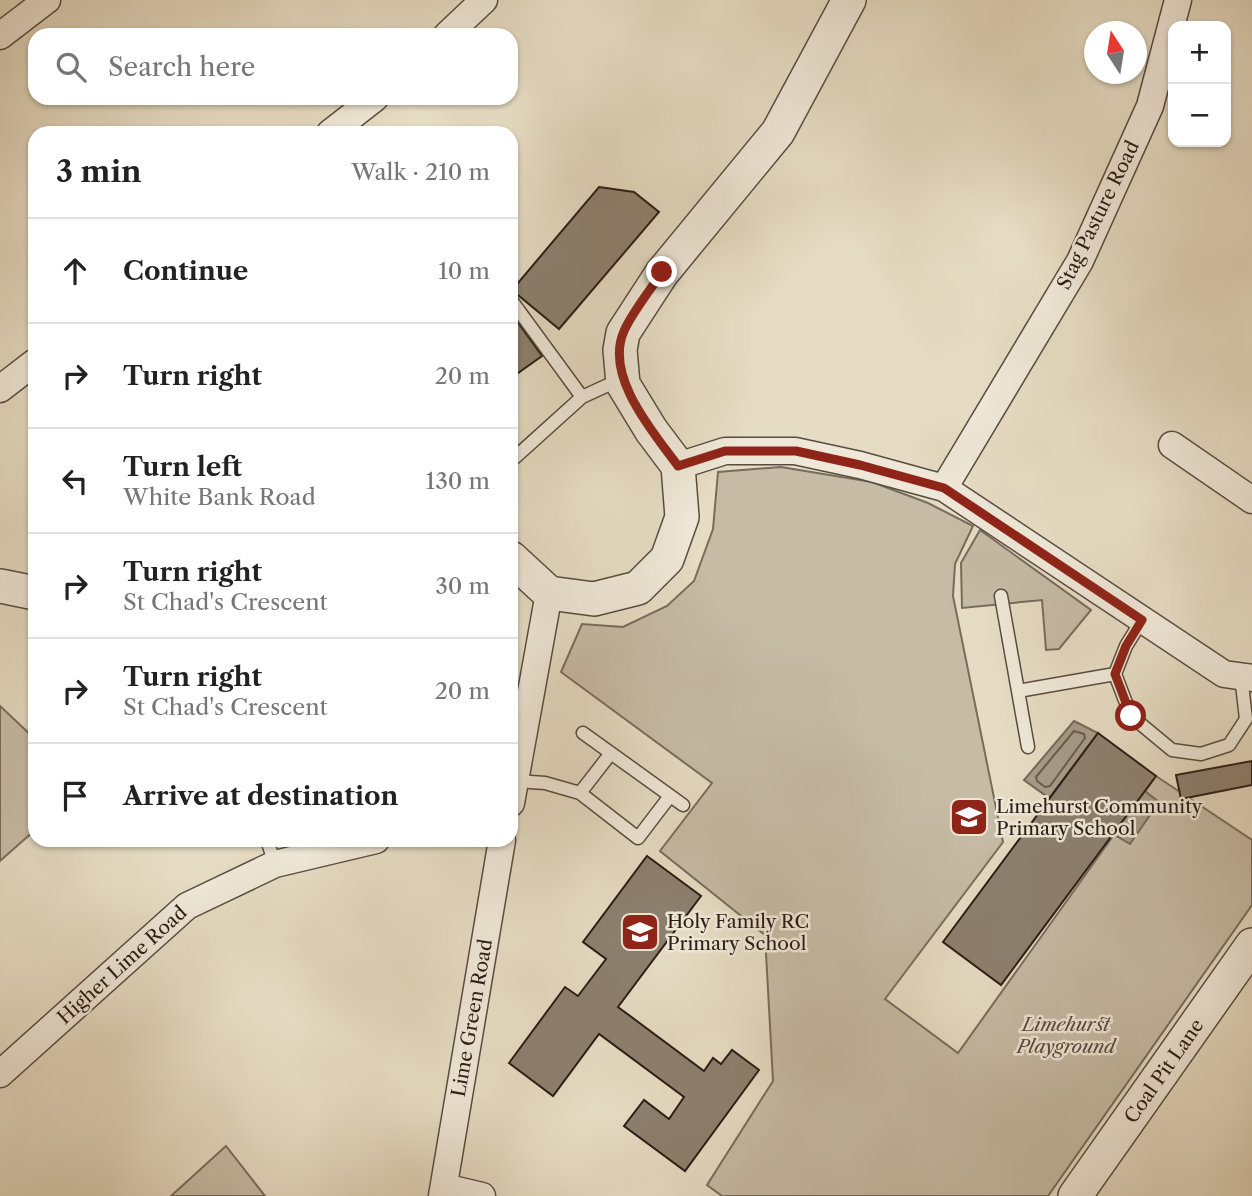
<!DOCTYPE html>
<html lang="en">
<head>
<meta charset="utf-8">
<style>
  :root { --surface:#fff; --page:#f2f2f2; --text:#222; --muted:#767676; --line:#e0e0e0 }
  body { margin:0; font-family:"Libre Caslon Text",serif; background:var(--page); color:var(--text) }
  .controls { position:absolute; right:21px; top:21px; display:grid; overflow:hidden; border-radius:14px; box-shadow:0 2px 5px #0004 }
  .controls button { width:63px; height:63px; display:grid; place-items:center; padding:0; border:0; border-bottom:2px solid var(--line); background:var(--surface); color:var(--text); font:35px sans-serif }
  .compass { position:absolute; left:1084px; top:21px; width:63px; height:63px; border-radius:50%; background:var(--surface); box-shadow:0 2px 5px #0004; rotate:348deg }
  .stop { position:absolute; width:21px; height:21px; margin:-16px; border:5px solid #8f2418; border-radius:50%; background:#fff }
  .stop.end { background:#8f2418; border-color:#fff; box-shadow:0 2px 7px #0008 }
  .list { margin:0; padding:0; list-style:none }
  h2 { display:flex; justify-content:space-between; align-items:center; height:91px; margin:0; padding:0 28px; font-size:30px }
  h2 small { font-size:23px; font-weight:400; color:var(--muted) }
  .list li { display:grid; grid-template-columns:46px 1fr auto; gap:21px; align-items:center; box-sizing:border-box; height:105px; padding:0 28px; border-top:2px solid var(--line) }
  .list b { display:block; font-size:26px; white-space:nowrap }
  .list p { margin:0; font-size:23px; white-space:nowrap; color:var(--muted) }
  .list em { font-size:23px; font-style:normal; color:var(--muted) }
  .icon { flex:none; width:38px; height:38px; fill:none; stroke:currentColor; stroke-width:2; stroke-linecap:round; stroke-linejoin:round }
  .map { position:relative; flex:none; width:1252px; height:1196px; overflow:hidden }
  .search { position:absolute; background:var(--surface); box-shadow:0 2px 5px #0004; left:28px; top:28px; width:490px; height:77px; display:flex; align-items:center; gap:18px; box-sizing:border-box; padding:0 24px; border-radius:21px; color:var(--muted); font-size:26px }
  .panel { position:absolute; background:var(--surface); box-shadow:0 2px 5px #0004; left:28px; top:126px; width:490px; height:721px; border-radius:21px }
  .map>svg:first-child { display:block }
  .green { fill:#c6bba5; stroke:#786c5d; stroke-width:2 }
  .water { fill:#a69b88; stroke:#74685a; stroke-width:2 }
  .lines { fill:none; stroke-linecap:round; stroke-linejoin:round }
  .shore { stroke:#685c4e; stroke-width:2 }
  .building { fill:#8c806f; stroke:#2a1c15; stroke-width:2 }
  .service-casing { stroke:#594c40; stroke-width:15 }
  .minor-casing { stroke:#594c40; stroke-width:29 }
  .tertiary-casing { stroke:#594c40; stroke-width:36 }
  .service { stroke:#efe8d8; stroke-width:12 }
  .minor { stroke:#efe8d8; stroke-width:26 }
  .tertiary { stroke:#efe8d8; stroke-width:33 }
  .route { stroke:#8f2418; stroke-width:9 }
  .labels { text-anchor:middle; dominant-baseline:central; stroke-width:5; stroke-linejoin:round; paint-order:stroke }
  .street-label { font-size:19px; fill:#2a1c15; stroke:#efe8d8 }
  .poi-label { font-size:19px; fill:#2a1c15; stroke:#efe8d8; text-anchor:start }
  .park-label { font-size:19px; font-style:italic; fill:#594c40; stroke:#efe8d8 }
</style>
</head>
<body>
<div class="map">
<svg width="1252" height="1196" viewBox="0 0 1252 1196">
  <rect width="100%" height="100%" fill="#e6dcc3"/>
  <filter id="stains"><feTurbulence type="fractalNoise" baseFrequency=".00286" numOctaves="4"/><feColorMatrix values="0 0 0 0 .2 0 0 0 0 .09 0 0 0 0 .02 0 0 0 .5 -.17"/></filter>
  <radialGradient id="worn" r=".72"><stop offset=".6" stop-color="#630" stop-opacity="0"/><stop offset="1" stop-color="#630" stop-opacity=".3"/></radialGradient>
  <!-- green -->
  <path class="green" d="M781 467 872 482 928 503 973 526 955 564 953 596 1003 842 885 999 958 1053 1156 776 1252 840V905L1048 1196H722L707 1185 773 1081 765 935 660 851 712 783 561 672 582 624 623 627 667 606 694 581 713 529 718 472Z
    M980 530 1091 610 1059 649 1046 650 1042 600 962 608 961 563Z
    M0 706 35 739V830L0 861Z
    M226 1146 265 1196H171Z"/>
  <!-- water -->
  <path class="water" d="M1074 721 1098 733 1049 798 1024 780Z
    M1145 791 1159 802 1130 844 1113 834Z"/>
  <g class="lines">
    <!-- shore -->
    <path class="shore" d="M1074 731 1084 734 1085 738 1050 786 1045 787 1037 781 1036 777Z"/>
  </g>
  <!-- building -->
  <path class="building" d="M599 187 634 192 659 212 559 329 512 290Z
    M511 313 542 356 511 378Z
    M1098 733 1156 776 1001 985 943 942Z
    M1252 761V785L1181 799 1176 775Z
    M647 856 701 896 618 1007 704 1071 713 1058 721 1064 732 1050 759 1070 685 1171 624 1126 644 1100 669 1119 684 1097 599 1034 553 1096 509 1063 565 987 578 996 606 959 583 942Z"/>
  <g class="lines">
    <!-- service casing -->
    <g class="service-casing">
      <path id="service" d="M511 300 582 397
        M511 461 582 397 608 385 623 384
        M1001 596 1028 747
        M1142 620 1126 646 1115 674 1131 716 1172 750 1201 754 1229 745 1246 719 1241 676
        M1018 691 1115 674
        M583 733 683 805
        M516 781 545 783 580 793 638 838 670 796
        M580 793 611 753
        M267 840 275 864"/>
    </g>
    <!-- minor casing -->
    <g class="minor-casing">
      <path id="minor" d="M447 35 484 0
        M0 36 47 0
        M330 133 375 98
        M0 389 35 362
        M1172 445 1252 500
        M678 466 725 451H795L860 465 944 488 1224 674 1252 678
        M944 488 1080 261 1150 106 1178 0
        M511 803 549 593
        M0 1074 187 906 275 864 376 840
        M444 1187 482 1196
        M442 1196 502 840"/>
    </g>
    <!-- tertiary casing -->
    <g class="tertiary-casing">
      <path id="tertiary" d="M511 558 549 593 594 599 638 588 667 559 682 517 678 466 651 430 623 384 620 350 623 333 662 273 778 132 849 0
        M0 586 35 593
        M1075 1196 1252 945"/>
    </g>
    <!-- service -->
    <use href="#service" class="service"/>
    <!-- minor -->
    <use href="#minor" class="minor"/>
    <!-- tertiary -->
    <use href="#tertiary" class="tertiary"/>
  </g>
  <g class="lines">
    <!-- route -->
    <path class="route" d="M662 272C650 291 633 311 624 331 604 376 653 432 678 466L725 451H796L860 465 944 488 1142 620 1126 646 1115 674 1131 716"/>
  </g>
  <!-- icons -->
  <defs>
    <g id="school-square" transform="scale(2.0125)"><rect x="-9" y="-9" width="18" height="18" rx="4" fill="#8f2418" stroke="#efe8d8"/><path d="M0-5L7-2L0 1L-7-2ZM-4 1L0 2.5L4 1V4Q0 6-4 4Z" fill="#fff"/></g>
  </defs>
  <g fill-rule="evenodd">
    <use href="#school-square" x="969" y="817"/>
    <use href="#school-square" x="640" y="932"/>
  </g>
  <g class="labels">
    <!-- street labels -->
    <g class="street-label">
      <text transform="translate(1098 215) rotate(-64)">Stag Pasture Road</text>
      <text transform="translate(122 965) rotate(-42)">Higher Lime Road</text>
      <text transform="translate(472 1018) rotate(-80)">Lime Green Road</text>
      <text transform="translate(1164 1071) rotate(-55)">Coal Pit Lane</text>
    </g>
    <!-- poi labels -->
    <g class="poi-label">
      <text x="996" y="806">Limehurst Community<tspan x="996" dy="22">Primary School</tspan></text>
      <text x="667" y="921">Holy Family RC<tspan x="667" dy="22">Primary School</tspan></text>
    </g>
    <!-- park labels -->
    <g class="park-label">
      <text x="1066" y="1024">Limehurst<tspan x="1066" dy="22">Playground</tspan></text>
    </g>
  </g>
  <rect width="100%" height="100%" filter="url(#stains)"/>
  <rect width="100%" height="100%" fill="url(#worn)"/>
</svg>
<div class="controls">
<button>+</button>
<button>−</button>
</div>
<svg class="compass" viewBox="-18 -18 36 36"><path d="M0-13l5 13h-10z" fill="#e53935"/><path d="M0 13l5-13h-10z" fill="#767676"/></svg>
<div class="stop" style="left:1131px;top:716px"></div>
<div class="stop end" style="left:662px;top:272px"></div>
<div class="search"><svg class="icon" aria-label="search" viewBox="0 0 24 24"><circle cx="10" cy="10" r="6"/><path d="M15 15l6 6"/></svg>Search here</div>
<section class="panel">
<h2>3 min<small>Walk · 210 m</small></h2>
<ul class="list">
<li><svg class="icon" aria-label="ahead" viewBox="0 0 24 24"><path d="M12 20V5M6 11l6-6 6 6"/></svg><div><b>Continue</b></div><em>10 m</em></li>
<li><svg class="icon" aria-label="right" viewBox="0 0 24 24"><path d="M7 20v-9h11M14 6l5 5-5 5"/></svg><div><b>Turn right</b></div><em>20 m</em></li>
<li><svg class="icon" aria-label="left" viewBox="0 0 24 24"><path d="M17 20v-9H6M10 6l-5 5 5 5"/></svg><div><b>Turn left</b><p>White Bank Road</p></div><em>130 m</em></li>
<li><svg class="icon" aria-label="right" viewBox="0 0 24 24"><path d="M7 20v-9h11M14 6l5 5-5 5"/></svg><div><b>Turn right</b><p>St Chad's Crescent</p></div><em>30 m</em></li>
<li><svg class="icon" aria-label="right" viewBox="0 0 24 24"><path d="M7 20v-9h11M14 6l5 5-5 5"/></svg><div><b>Turn right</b><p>St Chad's Crescent</p></div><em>20 m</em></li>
<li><svg class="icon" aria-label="arrive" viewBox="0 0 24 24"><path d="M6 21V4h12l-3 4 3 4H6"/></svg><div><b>Arrive at destination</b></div></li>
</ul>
</section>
</div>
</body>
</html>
